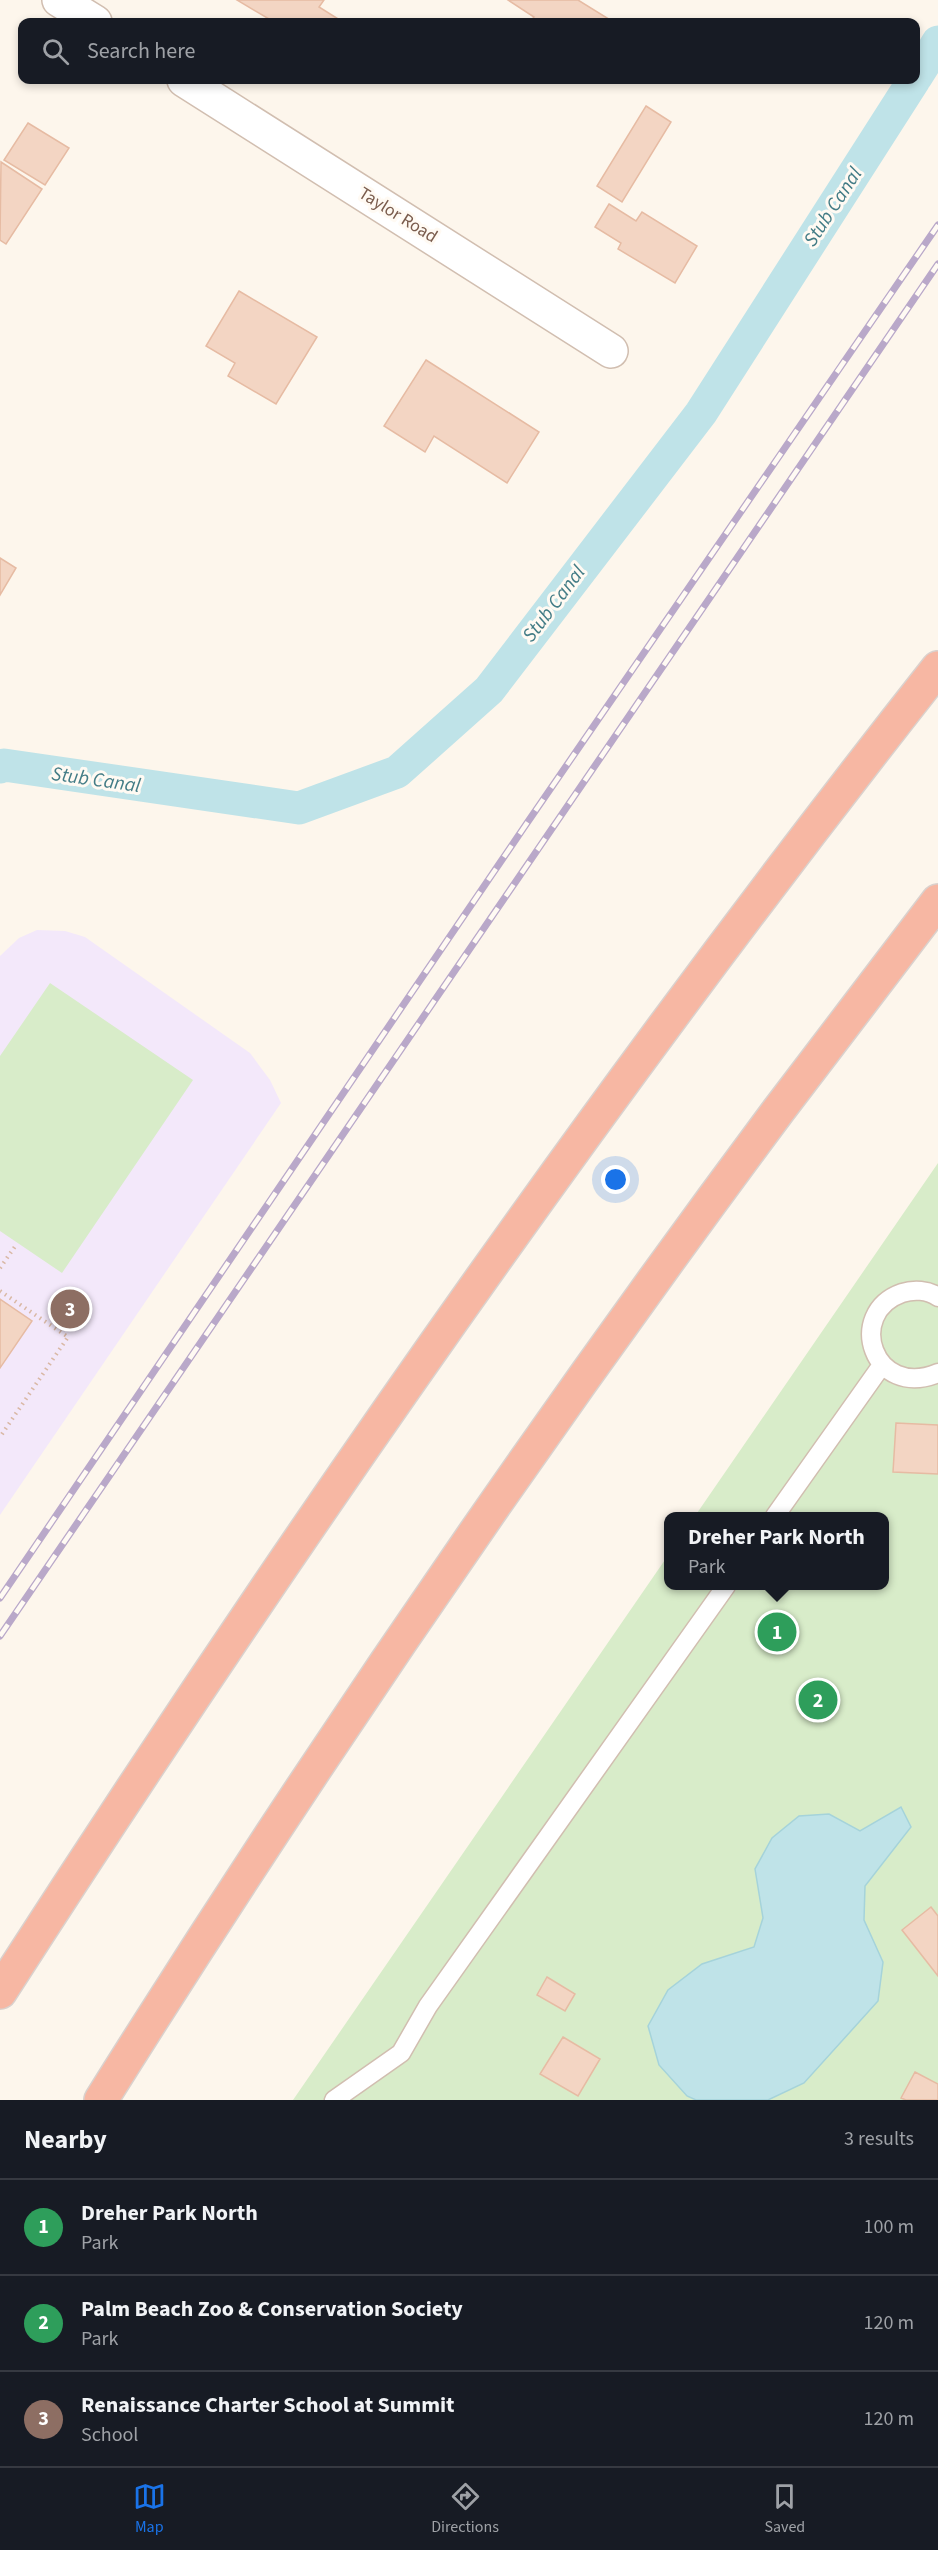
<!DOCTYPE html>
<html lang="en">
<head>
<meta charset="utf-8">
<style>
  :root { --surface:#171b24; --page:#20242c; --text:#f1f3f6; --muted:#9ea1a6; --line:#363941; --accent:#1a73e8 }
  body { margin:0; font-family:"Source Sans 3",sans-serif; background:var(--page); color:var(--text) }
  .you { position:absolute; left:616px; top:1180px; width:21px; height:21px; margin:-15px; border:4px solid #fff; border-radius:50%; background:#1a73e8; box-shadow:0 0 0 9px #1a73e833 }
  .badge { display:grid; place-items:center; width:39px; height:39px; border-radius:50%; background:var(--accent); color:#fff; font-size:20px; font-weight:700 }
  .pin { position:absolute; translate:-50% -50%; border:3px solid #fff; box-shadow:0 2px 6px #0006 }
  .popup { position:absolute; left:664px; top:1512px; width:225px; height:78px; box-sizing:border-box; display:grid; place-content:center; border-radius:12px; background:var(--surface); filter:drop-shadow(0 2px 4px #0005); font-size:20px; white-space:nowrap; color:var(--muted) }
  .popup b { font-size:22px; color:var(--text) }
  .popup::after { content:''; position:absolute; left:50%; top:100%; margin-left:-12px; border:12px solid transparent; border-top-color:var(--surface) }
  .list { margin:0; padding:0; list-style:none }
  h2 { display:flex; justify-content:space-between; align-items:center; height:78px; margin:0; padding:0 24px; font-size:26px }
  h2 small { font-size:20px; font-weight:400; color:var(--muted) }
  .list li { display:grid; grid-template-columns:39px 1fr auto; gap:18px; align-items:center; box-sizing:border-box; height:96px; padding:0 24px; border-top:2px solid var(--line) }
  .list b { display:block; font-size:22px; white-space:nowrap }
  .list p { margin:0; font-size:20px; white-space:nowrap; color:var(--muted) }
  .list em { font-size:20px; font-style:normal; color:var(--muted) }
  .icon { flex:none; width:33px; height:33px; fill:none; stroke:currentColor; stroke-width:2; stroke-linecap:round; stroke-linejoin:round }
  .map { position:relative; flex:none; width:938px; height:2100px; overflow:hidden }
  .search { position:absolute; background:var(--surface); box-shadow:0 3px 9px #0003; left:18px; right:18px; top:18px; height:66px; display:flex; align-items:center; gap:15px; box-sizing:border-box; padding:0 21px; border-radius:12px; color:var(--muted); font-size:22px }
  .sheet { height:366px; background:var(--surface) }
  nav { display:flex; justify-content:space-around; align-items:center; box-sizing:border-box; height:84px; border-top:2px solid var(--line); background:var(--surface); font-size:16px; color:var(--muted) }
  nav a { display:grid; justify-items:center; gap:3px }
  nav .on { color:var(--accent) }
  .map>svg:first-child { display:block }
  .education { fill:#f3e8fa }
  .green { fill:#d8ecc9 }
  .water { fill:#bfe3e8; stroke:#a5d3da; stroke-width:1.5 }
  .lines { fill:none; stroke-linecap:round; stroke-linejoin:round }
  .canal { stroke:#bfe3e8; stroke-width:33 }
  .building { fill:#f3d5c3; stroke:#e6bba3; stroke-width:1.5 }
  .lane-casing { stroke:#d1beb0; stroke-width:21 }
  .street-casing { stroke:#d1beb0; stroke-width:36 }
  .highway-casing { stroke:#dad1cd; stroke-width:36 }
  .path { stroke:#d9b8a5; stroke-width:4; stroke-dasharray:1.5 4.5; stroke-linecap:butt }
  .lane { stroke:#fff; stroke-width:18 }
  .street { stroke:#fff; stroke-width:33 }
  .highway { stroke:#f7b7a3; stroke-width:33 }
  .rail-casing { stroke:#b9a8c9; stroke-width:7 }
  .rail { stroke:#fffaf3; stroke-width:4.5; stroke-dasharray:14; stroke-linecap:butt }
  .labels { text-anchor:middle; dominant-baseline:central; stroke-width:6; stroke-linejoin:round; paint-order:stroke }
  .street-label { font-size:18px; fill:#7a5c4d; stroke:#fffaf3 }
  .water-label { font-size:20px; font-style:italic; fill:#437c86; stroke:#fffaf3 }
</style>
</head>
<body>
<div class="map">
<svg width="938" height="2100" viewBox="0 0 938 2100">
  <rect width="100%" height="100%" fill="#fdf6ec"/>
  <!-- education -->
  <path class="education" d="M37 930 65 931 85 937 250 1053 270 1080 281 1103 0 1515V956L19 938Z"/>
  <!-- green -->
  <path class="green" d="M50 983 193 1080 62 1273 0 1231V1056Z
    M938 1163V2100H293L669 1554V1586H885V1516H695Z"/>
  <!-- water -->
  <path class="water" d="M901 1807 911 1827 865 1886 864 1920 883 1962 878 2001 804 2083 768 2100H696L687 2096 659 2065 648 2026 668 1990 702 1964 754 1947 763 1918 755 1869 772 1838 799 1816 829 1814 860 1831Z"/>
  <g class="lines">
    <!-- canal -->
    <path class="canal" d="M916 77 938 42
      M0 767 4 765 299 808 397 772 489 690 701 413 914 80"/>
  </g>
  <!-- building -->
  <path class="building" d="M237 0H324L319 7 343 22H274Z
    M508 0H578L612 21 530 22 534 17Z
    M646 106 671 122 622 202 597 186Z
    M28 123 69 148 45 185 4 160Z
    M1 162 42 189 6 244 0 240Z
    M609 204 636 221 642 212 697 246 675 283 618 249 621 243 595 227Z
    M239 291 317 337 276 404 228 376 235 363 206 346Z
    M426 360 539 432 507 483 434 436 425 452 384 426Z
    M0 558 16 568 0 595Z
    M0 1299 32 1321 0 1368Z
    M896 1423 938 1425V1474L893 1472Z
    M931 1907 938 1916V1976L902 1930Z
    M547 1977 575 1994 565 2011 537 1995Z
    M563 2037 600 2059 578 2096 540 2074Z
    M915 2072 938 2084V2100H906L901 2098Z"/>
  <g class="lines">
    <!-- lane casing -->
    <g class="lane-casing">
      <path id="lane" d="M938 1297C928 1290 914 1289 902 1293 845 1313 873 1400 938 1373
        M775 1516 882 1365
        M334 2100 401 2053 428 2006 726 1586"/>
    </g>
    <!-- street casing -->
    <g class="street-casing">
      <path id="street" d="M59 0 95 22
        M184 80 611 351"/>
    </g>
    <!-- highway casing -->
    <g class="highway-casing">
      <path id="highway" d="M0 1992C293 1537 602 1093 938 668
        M101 2100C313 1762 539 1432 778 1111 831 1041 885 971 938 901"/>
    </g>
    <!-- path -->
    <path class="path" d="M0 1268 16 1245
      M0 1291 68 1337 0 1437"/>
    <!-- lane -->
    <use href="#lane" class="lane"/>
    <!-- street -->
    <use href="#street" class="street"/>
    <!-- highway -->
    <use href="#highway" class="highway"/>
    <!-- rail casing -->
    <g class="rail-casing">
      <path id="rail" d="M0 1598 527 823 938 225
        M0 1636 938 264"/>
    </g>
    <!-- rail -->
    <use href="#rail" class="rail"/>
  </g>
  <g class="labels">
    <!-- street labels -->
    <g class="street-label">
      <text transform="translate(398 215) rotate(32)">Taylor Road</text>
    </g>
    <!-- water labels -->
    <g class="water-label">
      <text transform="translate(833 207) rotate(-57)">Stub Canal</text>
      <text transform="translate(554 604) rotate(-53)">Stub Canal</text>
      <text transform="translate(96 780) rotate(8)">Stub Canal</text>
    </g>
  </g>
</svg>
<div class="you"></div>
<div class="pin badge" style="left:777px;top:1632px;background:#2e9e5b">1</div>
<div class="popup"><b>Dreher Park North</b>Park</div>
<div class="pin badge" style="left:818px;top:1700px;background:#2e9e5b">2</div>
<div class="pin badge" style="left:70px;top:1309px;background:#8d6e63">3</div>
<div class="search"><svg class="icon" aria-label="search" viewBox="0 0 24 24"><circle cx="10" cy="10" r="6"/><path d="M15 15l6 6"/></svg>Search here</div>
</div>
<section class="sheet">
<h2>Nearby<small>3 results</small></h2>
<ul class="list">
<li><span class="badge" style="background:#2e9e5b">1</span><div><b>Dreher Park North</b><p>Park</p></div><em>100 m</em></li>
<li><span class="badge" style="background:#2e9e5b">2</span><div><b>Palm Beach Zoo &amp; Conservation Society</b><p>Park</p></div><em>120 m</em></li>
<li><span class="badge" style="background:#8d6e63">3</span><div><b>Renaissance Charter School at Summit</b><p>School</p></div><em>120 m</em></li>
</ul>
</section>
<nav>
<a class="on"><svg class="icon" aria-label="map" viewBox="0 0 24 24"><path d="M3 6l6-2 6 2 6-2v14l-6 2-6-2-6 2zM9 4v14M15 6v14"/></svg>Map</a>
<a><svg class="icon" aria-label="directions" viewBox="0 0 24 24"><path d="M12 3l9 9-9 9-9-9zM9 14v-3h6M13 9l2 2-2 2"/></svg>Directions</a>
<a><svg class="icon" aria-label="saved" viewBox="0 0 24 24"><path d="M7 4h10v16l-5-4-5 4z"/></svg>Saved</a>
</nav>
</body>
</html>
